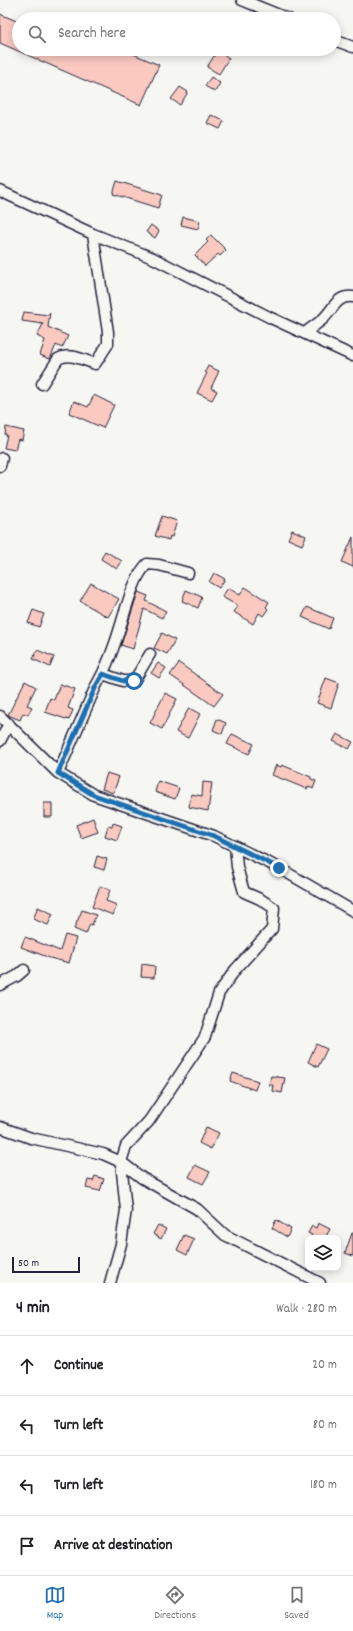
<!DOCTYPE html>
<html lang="en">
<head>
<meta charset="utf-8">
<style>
  :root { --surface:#fff; --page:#f6f6f6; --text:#202124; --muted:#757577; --line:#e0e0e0; --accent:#1f6fb2 }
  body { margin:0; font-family:Dekko,sans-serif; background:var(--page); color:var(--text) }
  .controls { position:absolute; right:12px; bottom:12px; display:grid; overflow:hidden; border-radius:8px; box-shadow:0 2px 10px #0003 }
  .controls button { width:36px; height:36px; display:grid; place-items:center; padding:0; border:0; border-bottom:1px solid var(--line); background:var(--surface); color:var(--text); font:20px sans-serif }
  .scale { position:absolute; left:12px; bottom:10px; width:68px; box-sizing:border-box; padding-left:4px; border:2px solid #22223b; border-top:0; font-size:11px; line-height:14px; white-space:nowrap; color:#22223b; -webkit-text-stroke:3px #f6f6f2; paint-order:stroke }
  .stop { position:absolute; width:12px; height:12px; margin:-9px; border:3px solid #1f6fb2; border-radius:50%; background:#fff }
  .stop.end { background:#1f6fb2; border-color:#fff; box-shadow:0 1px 4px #0008 }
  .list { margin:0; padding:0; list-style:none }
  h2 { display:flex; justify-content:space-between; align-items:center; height:52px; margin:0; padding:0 16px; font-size:17px }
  h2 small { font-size:13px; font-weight:400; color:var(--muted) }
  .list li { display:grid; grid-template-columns:26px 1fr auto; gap:12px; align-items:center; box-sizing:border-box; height:60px; padding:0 16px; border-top:1px solid var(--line) }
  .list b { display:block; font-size:15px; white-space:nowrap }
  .list em { font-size:13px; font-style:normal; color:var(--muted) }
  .icon { flex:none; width:22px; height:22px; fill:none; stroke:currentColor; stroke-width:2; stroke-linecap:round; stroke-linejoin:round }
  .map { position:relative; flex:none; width:353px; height:1283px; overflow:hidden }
  .search { position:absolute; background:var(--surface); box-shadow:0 2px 10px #0003; left:12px; right:12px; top:12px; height:44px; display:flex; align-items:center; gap:10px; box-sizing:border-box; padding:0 14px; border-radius:22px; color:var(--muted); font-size:15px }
  .sheet { height:292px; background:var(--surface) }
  nav { display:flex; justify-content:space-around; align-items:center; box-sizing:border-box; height:56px; border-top:1px solid var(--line); background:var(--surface); font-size:11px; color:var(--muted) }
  nav a { display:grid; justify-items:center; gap:2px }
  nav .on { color:var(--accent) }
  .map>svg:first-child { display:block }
  .building { fill:#facac1; stroke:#22223b }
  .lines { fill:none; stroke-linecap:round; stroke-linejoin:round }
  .minor-casing { stroke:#22223b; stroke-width:13 }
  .minor { stroke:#f6f6f2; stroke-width:10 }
  .route { stroke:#1f6fb2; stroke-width:5 }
</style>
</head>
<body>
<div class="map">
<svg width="353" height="1283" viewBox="0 0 353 1283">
  <rect width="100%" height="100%" fill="#f6f6f2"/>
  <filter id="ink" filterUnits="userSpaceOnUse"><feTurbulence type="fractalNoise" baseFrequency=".025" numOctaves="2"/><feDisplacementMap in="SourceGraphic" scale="8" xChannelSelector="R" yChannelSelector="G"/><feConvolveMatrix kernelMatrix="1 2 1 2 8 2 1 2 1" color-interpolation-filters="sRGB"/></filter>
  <g filter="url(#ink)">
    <!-- building -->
    <path class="building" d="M0 14 19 22V49H122L159 65 141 105 0 43Z
      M218 50 229 58 219 74 207 67Z
      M211 77 220 83 215 92 205 86Z
      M180 87 188 92 180 105 171 99Z
      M211 115 224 121 220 129 207 123Z
      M117 181 162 195 158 208 113 194Z
      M183 217 200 221 198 229 181 225Z
      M151 225 159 231 155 238 146 232Z
      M211 235 226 250 220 256 218 254 205 266 195 255 208 242 206 240Z
      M24 312 48 315 50 312 48 327 68 336 62 348 56 345 50 359 40 355 45 340 37 336 43 324 22 321Z
      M208 366 219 371 211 388 217 391 212 400 197 393 207 373 205 372Z
      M94 395 114 405 103 428 69 413 74 401 88 407Z
      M6 427 24 431 22 440 18 439 15 450 4 448 7 435H5Z
      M162 516 177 521 172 537 170 536 169 540 155 536Z
      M292 530 306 536 302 545 288 539Z
      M353 537V567L342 562Z
      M105 551 122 561 117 569 101 559Z
      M214 573 225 579 219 588 209 582Z
      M91 583 119 599 108 617 80 601Z
      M245 587 269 602 266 607 268 609 263 616 259 613 253 624 234 612 238 606 222 597 228 588 240 595Z
      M186 590 202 597 198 608 182 601Z
      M138 592 148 596 146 601 166 611 162 618 144 609 133 649 121 645Z
      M307 607 333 618 329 629 302 617Z
      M33 610 44 614 39 627 28 623Z
      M162 633 175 640 167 654 154 648Z
      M37 650 54 657 50 667 33 659Z
      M158 663 166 668 159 678 151 673Z
      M179 663 223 694 214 706 170 675Z
      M326 678 339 683 331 708 317 703Z
      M25 681 36 687 27 705 32 707 28 715 23 713 20 720 8 715Z
      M60 684 75 689 68 708 73 710 69 720 45 712 50 698 54 700Z
      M165 693 177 699 162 729 150 723Z
      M189 708 200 714 188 738 176 732Z
      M217 719 226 723 222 734 213 730Z
      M232 734 254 744 249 754 227 744Z
      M337 734 353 742 349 749 333 741Z
      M276 765 281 767 282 765 311 777V779L316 781 313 789 308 786 307 789 272 775Z
      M107 773 119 777 113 793 102 789Z
      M158 781 179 788 175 799 155 792Z
      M203 782 212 783 208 811 189 807 191 794 202 796Z
      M44 803H52V817H44Z
      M93 818 98 832 81 838 76 825Z
      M113 823 122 826 117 840 105 836 108 826 112 827Z
      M97 856 107 859 104 870 94 867Z
      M100 886 110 890 106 901 117 905 113 915 92 907Z
      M38 907 53 914 48 925 33 919Z
      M82 910 96 915 92 925 90 924 86 934 74 929Z
      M65 935 76 938 69 963 50 958 21 947 25 937 60 951Z
      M142 964 155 966 154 978 141 977Z
      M316 1044 327 1049 318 1067 308 1062Z
      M233 1073 258 1081 255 1090 230 1081Z
      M271 1076 285 1078 282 1093 272 1091 273 1085H269Z
      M206 1127 219 1133 211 1149 199 1143Z
      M195 1165 210 1172 203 1184 189 1177Z
      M95 1176 104 1179 100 1191 86 1188 88 1180 93 1181Z
      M276 1220 291 1229 287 1237 272 1228Z
      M318 1223 330 1229 325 1238H310L312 1235 308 1233 312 1226 316 1228Z
      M158 1225 166 1229 161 1239 153 1234Z
      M352 1233H353V1256L345 1253Z
      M184 1235 194 1239 187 1255 177 1250Z"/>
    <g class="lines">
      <!-- minor casing -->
      <g class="minor-casing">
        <path id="minor" d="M242 0 289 19
          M334 40 353 47
          M0 191 93 234 153 258 271 318 353 356
          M305 333C311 328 317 324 323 319 334 309 336 295 353 297
          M42 384 58 359C69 352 84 360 95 364L108 344V332L93 234
          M0 466 2 458
          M103 674 123 681H134L150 654
          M0 716 58 773 94 795 214 836 279 868 353 911
          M0 741 9 724
          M58 773 96 686C104 672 110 658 115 643 123 622 131 580 147 564L159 565 188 573
          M0 985 17 976 24 970
          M0 1127 31 1138 103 1154 121 1162 142 1178 197 1209 225 1235 320 1283
          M110 1283 121 1244 126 1210 121 1162 126 1146 149 1121 205 1037 219 993 235 970 272 929 274 908 260 899 244 892 237 867 235 846"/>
      </g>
      <!-- minor -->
      <use href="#minor" class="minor"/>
    </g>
  </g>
  <g class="lines" filter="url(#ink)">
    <!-- route -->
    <path class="route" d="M134 681H123L103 674 96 686 58 773 94 795 214 836 279 868"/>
  </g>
</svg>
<div class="controls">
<button><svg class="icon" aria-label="layers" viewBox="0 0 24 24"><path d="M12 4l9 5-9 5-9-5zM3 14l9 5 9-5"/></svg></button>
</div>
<div class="scale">50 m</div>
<div class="stop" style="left:134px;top:681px"></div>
<div class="stop end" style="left:279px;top:868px"></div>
<div class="search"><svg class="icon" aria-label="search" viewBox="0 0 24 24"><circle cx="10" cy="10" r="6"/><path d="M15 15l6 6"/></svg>Search here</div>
</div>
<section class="sheet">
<h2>4 min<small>Walk · 280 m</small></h2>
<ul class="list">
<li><svg class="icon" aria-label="ahead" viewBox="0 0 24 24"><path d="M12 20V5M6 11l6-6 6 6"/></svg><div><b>Continue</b></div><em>20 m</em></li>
<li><svg class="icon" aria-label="left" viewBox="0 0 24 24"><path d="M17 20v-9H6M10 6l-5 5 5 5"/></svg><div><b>Turn left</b></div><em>80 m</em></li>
<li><svg class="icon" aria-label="left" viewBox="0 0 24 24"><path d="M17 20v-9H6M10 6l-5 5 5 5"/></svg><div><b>Turn left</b></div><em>180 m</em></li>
<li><svg class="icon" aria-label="arrive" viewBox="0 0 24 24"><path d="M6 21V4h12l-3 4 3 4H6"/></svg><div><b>Arrive at destination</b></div></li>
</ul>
</section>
<nav>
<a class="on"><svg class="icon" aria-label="map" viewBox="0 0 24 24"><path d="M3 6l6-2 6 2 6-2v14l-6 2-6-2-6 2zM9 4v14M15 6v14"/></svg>Map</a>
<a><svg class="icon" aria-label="directions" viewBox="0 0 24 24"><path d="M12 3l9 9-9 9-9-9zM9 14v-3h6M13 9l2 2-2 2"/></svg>Directions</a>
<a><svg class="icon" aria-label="saved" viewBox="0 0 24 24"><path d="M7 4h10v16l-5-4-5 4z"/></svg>Saved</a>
</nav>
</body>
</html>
